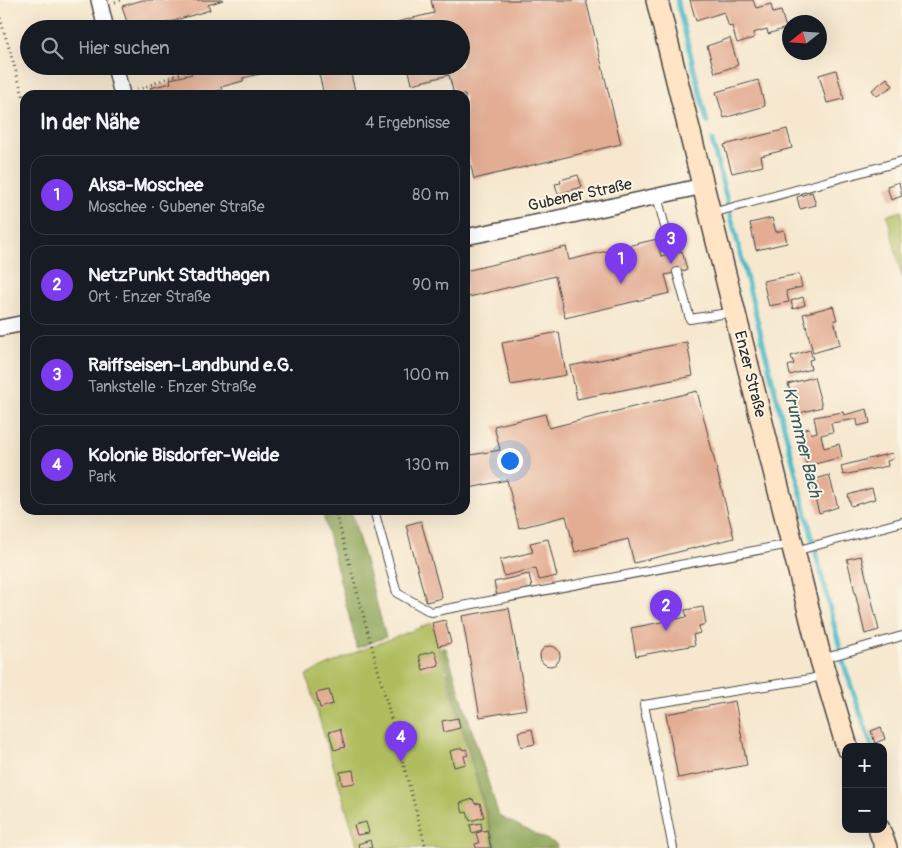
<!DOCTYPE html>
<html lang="de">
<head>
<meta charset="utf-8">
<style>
  :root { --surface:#171b24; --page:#242831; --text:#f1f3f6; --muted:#9ea1a6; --line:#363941; --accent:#7c3aed }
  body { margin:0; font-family:Pangolin,sans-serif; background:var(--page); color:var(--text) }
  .controls { position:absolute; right:15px; bottom:15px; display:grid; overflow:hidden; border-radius:10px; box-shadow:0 5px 20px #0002 }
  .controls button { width:45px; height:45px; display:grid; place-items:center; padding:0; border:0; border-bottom:1px solid var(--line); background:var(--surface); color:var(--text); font:25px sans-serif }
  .compass { position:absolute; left:782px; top:15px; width:45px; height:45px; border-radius:50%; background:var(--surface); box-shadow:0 5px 20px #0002; rotate:253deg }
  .you { position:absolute; left:509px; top:460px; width:18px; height:18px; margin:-12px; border:4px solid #fff; border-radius:50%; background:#1a73e8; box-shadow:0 0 0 8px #1a73e833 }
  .badge { display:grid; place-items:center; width:32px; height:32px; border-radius:50%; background:var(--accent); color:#fff; font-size:16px; font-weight:700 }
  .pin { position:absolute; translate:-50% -41px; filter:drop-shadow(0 1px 2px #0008) }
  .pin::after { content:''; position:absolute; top:26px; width:18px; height:15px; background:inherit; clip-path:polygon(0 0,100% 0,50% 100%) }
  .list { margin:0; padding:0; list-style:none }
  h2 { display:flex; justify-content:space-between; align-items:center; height:65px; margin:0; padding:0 20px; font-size:21px }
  h2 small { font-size:16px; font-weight:400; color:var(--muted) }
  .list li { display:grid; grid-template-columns:32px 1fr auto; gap:15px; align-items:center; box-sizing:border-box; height:80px; margin:0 10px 10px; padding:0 10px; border:1px solid var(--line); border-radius:15px }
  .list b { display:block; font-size:19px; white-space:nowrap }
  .list p { margin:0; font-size:16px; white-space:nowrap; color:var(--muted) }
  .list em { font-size:16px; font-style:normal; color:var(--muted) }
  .icon { flex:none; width:28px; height:28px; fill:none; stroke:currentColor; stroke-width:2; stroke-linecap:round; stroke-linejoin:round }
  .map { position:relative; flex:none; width:902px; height:848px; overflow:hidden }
  .search { position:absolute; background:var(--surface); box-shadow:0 5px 20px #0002; left:20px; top:20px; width:450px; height:55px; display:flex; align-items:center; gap:12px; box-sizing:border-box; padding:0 18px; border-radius:28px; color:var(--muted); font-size:19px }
  .panel { position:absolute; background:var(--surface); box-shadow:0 5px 20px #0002; left:20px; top:90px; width:450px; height:425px; border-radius:15px }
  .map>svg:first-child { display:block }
  .green { fill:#b0bd5f; stroke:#6e7445 }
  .forest { fill:#8ca456; stroke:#5c6840 }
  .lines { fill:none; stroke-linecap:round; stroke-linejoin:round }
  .stream { stroke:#4dbac7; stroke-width:5 }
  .building { fill:#e3ad94 }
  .lane-casing { stroke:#494743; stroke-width:10 }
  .street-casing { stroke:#494743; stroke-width:18 }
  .secondary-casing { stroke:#494743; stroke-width:24 }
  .path { stroke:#494743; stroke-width:3; stroke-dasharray:1 4; stroke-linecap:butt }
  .lane { stroke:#fff; stroke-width:8 }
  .street { stroke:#fff; stroke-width:15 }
  .secondary { stroke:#ffe4c6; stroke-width:21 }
  .labels { text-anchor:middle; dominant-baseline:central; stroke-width:4; stroke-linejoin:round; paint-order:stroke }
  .street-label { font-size:16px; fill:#2b2b2b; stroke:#fcf5e5 }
  .water-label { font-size:18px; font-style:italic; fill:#375d62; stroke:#fcf5e5 }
</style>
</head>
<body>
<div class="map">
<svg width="902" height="848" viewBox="0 0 902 848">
  <rect width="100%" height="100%" fill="#fcf5e5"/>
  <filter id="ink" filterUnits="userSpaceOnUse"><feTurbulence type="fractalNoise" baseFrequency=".02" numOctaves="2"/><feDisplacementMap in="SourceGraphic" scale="10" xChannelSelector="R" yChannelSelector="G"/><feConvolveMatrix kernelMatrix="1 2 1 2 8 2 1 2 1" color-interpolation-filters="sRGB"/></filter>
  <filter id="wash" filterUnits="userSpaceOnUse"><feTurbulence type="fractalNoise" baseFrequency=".0096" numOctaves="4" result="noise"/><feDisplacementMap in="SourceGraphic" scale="20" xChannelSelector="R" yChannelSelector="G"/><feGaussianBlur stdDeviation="1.12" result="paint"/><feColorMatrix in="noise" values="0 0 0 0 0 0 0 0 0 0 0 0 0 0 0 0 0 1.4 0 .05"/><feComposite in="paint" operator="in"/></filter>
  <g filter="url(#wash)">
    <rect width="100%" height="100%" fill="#f6e7ce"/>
    <!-- green -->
    <path class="green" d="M902 211V277L887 215Z
      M432 623 495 848H358L306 675 354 653Z"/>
    <!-- forest -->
    <path class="forest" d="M322 510H351L386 637 357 648Z
      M441 648H446L499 816 556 844 557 848H496Z"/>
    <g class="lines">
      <!-- stream -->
      <path class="stream" d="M677 0 707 122
        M712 141 845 668 872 747"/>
    </g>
    <g id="blocks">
      <!-- building -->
      <path class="building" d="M143 0H223L208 5 210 10 146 29H129L122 6Z
        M431 0H586L621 144 474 179 465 141V95H454L449 75 412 84 408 66H461V29H399L397 22 434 13Z
        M690 0H753L756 8 771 4 773 13 781 11 786 28 768 34 767 29 753 33 754 38 737 43 732 26 729 27 724 12 696 21Z
        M730 38 738 65 715 73 707 46Z
        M210 66H262L264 73 243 78V81L221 87 222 90 200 95H152L150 88 171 83 170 79 192 74 191 71Z
        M317 66H349L356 95H324Z
        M836 70 844 99 827 103 819 75Z
        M887 78 893 86 877 96 872 90Z
        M758 80 765 106 724 118 716 92Z
        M787 129 792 148 761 156 763 166 732 173 724 145Z
        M578 175 582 187 558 194 555 184 561 183 560 180Z
        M899 182 902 196 891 200 887 186Z
        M812 192 816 205 800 209 797 197Z
        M772 218 776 232 784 230 787 243 756 250 750 223Z
        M657 239 661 256 682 251 687 270 665 275 670 293 565 318 555 276 465 298V271L566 247 569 260Z
        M799 274 802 287 786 291 789 302 769 306 763 281Z
        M803 297 805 305 793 309 791 301Z
        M833 306 837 320H834L840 345 813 353 803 314Z
        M559 332 566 375 511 385 502 343Z
        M687 342 693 376 577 399 570 366Z
        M810 350 813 359 809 360 811 369 790 375 788 366 794 364 791 356Z
        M814 377 822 407 796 414 788 384Z
        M697 391 734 538 634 563 628 539 575 552 566 516 519 528 507 480 465 489V438L471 455 500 450 494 426 545 414 549 428Z
        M867 409 870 423 858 426 857 419 831 423 833 432 821 435 824 448 839 444 842 457 807 466 798 431 809 428 811 434 817 432 814 417 843 412 844 415Z
        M892 453 893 459 887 461 888 466 843 475 841 466Z
        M829 475 838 507 819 513 810 481Z
        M872 488 875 499 851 506 848 495Z
        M421 521 442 598 426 602 406 525Z
        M548 539 557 576 539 580 536 568 504 576 500 560 533 552 530 543Z
        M861 556 879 630 865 634 847 559Z
        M529 574 532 588 497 596 494 582Z
        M703 607 706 624 699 626 700 633 693 635 695 645 636 656 631 628 687 617 685 610Z
        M509 608 527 709 480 717 462 616Z
        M445 620 451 643 438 646 432 623Z
        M540 656a10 10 0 1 1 20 0a10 10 0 1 1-20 0Z
        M435 651 439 665 423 670 419 655Z
        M329 690 333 704 320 708 316 693Z
        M735 701 747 765 678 778 666 714Z
        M458 718 460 728 444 732 442 721Z
        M881 727 885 739 875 743 871 731Z
        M340 729 345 747 334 750 329 732Z
        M532 729 535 744 521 747 518 732Z
        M462 748 463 750 466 749 468 755 464 756 466 764 454 767 450 751Z
        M353 770 355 783 342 785 340 772Z
        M473 799 475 804 480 803 484 817 470 821 467 812 463 813 460 803Z
        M366 822 369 833 357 835 354 825Z
        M481 823 482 830 472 833 470 825Z
        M487 830 491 848H476L475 844 479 843 476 833Z
        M370 840 372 848H359L358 844Z"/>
    </g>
  </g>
  <g filter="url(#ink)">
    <use href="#blocks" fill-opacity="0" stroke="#494743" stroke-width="1"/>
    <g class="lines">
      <!-- lane casing -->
      <g class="lane-casing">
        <path id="lane" d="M657 196 672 254
          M712 213 902 161
          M677 272 690 319 734 312
          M374 510 397 593 431 612 790 544
          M795 551 902 522
          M822 659 902 636
          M673 848 644 705 810 679 824 675"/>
      </g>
      <!-- street casing -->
      <g class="street-casing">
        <path id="street" d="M99 0 106 29
          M115 66 122 95
          M465 237 545 221 703 186
          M0 328 25 323"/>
      </g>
      <!-- secondary casing -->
      <g class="secondary-casing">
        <path id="secondary" d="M657 0 821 660 847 747
          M879 829 886 848"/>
      </g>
      <!-- path -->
      <path class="path" d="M115 2 122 0
        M0 18 25 102
        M137 90 199 66
        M335 510 426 848"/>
      <!-- lane -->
      <use href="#lane" class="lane"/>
      <!-- street -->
      <use href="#street" class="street"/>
      <!-- secondary -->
      <use href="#secondary" class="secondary"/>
    </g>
  </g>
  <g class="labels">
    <!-- street labels -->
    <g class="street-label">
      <text transform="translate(580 195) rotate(-12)">Gubener Straße</text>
      <text transform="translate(750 374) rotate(76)">Enzer Straße</text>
    </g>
    <!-- water labels -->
    <g class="water-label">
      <text transform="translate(802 442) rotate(76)">Krummer Bach</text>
    </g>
  </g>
</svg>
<div class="controls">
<button>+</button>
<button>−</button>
</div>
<svg class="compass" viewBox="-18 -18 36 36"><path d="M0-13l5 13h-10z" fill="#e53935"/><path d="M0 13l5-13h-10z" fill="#9ea1a6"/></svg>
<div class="you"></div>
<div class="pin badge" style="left:621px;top:284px">1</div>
<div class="pin badge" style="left:666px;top:631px">2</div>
<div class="pin badge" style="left:671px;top:264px">3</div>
<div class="pin badge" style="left:401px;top:762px">4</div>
<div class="search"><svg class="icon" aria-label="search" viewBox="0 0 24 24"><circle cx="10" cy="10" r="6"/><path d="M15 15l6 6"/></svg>Hier suchen</div>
<section class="panel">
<h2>In der Nähe<small>4 Ergebnisse</small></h2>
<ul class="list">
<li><span class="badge">1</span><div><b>Aksa-Moschee</b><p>Moschee · Gubener Straße</p></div><em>80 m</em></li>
<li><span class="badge">2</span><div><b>NetzPunkt Stadthagen</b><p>Ort · Enzer Straße</p></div><em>90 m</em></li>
<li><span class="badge">3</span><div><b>Raiffseisen-Landbund e.G.</b><p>Tankstelle · Enzer Straße</p></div><em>100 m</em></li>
<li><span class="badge">4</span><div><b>Kolonie Bisdorfer-Weide</b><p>Park</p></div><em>130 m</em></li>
</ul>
</section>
</div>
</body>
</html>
